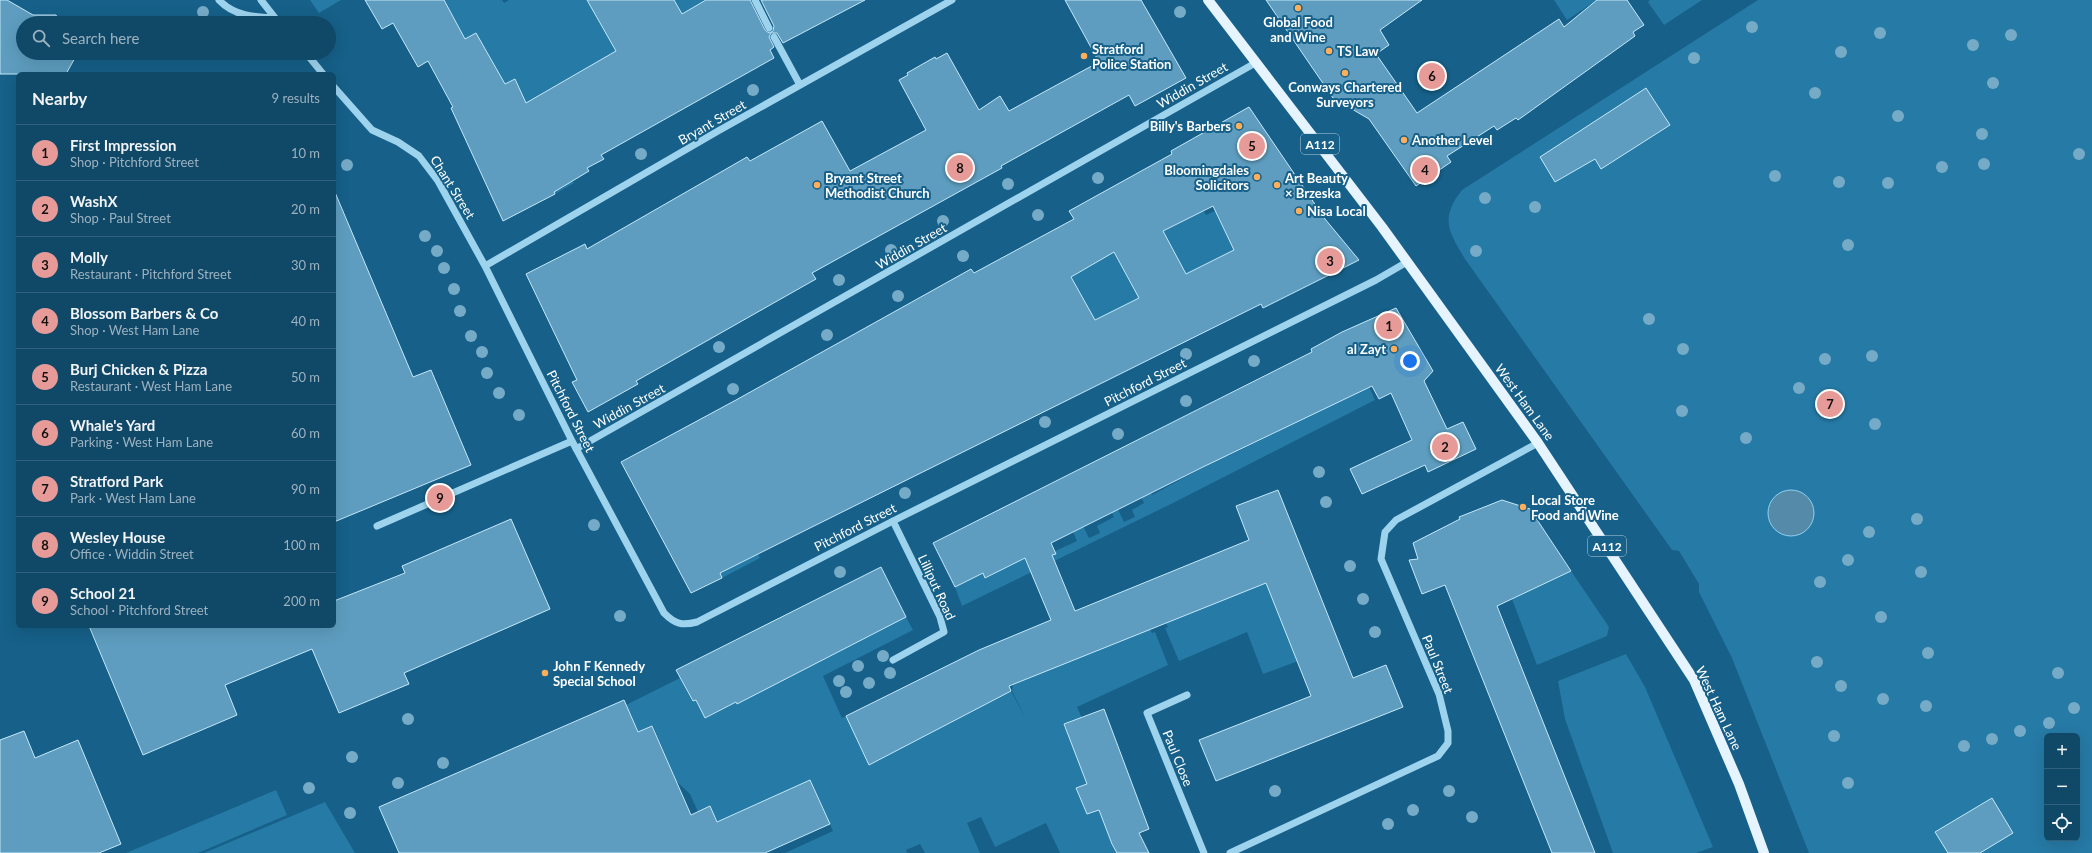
<!DOCTYPE html>
<html lang="en">
<head>
<meta charset="utf-8">
<style>
  :root { --surface:#104867; --page:#194f6d; --text:#f1f3f6; --muted:#9cb2c0; --line:#30607b; --accent:#e69b98 }
  body { margin:0; font-family:Lato,sans-serif; background:var(--page); color:var(--text) }
  .controls { position:absolute; right:12px; bottom:12px; display:grid; overflow:hidden; border-radius:6px; box-shadow:0 4px 16px #0002 }
  .controls button { width:36px; height:36px; display:grid; place-items:center; padding:0; border:0; border-bottom:1px solid var(--line); background:var(--surface); color:var(--text); font:20px sans-serif }
  .you { position:absolute; left:1410px; top:361px; width:14px; height:14px; margin:-10px; border:3px solid #fff; border-radius:50%; background:#1a73e8; box-shadow:0 0 0 6px #1a73e833 }
  .badge { display:grid; place-items:center; width:26px; height:26px; border-radius:50%; background:var(--accent); color:#111; font-size:13px; font-weight:700 }
  .pin { position:absolute; translate:-50% -50%; border:2px solid #fff; box-shadow:0 1px 4px #0006 }
  .list { margin:0; padding:0; list-style:none }
  h2 { display:flex; justify-content:space-between; align-items:center; height:52px; margin:0; padding:0 16px; font-size:17px }
  h2 small { font-size:13px; font-weight:400; color:var(--muted) }
  .list li { display:grid; grid-template-columns:26px 1fr auto; gap:12px; align-items:center; box-sizing:border-box; height:56px; padding:0 16px; border-top:1px solid var(--line) }
  .list b { display:block; font-size:15px; white-space:nowrap }
  .list p { margin:0; font-size:13px; white-space:nowrap; color:var(--muted) }
  .list em { font-size:13px; font-style:normal; color:var(--muted) }
  .icon { flex:none; width:22px; height:22px; fill:none; stroke:currentColor; stroke-width:2; stroke-linecap:round; stroke-linejoin:round }
  .map { position:relative; flex:none; width:2092px; height:853px; overflow:hidden }
  .search { position:absolute; background:var(--surface); box-shadow:0 4px 16px #0002; left:16px; top:16px; width:320px; height:44px; display:flex; align-items:center; gap:10px; box-sizing:border-box; padding:0 14px; border-radius:22px; color:var(--muted); font-size:15px }
  .panel { position:absolute; background:var(--surface); box-shadow:0 4px 16px #0002; left:16px; top:72px; width:320px; height:556px; border-radius:6px }
  .map>svg:first-child { display:block }
  .green { fill:#267aa6; fill-rule:evenodd }
  .water { fill:#558aa8; stroke:#90d1f1 }
  .building { fill:#5e9dbf; stroke:#c4e8fa; fill-rule:evenodd }
  .lines { fill:none; stroke-linecap:round; stroke-linejoin:round }
  .minor { stroke:#9ed3ee; stroke-width:7 }
  .major { stroke:#e5f4ff; stroke-width:10 }
  .tree { fill:#76abc7 }
  .poi-dot { fill:#ffaf5b; stroke:#166089; stroke-width:1.5 }
  .labels { text-anchor:middle; dominant-baseline:central; stroke-width:4; stroke-linejoin:round; paint-order:stroke }
  .shield { fill:#166089; stroke:#b9cfdc; stroke-width:1 }
  .shield-label { font-size:12px; font-weight:bold; fill:#fff }
  .poi-label { font-size:13px; font-weight:bold; fill:#fff; stroke:#166089; text-anchor:start }
  .street-label { font-size:13px; fill:#fff; stroke:#166089 }
</style>
</head>
<body>
<div class="map">
<svg width="2092" height="853" viewBox="0 0 2092 853">
  <rect width="100%" height="100%" fill="#166089"/>
  <!-- green -->
  <path class="green" d="M310 0H341L319 13Z
    M444 0H502L504 3 509 0H587L621 49 572 181 574 183 555 194 504 134 523 96 515 79 485 93 465 39Z
    M674 0H706L682 14Z
    M1554 0H1597L1567 20Z
    M1650 0H1702L1664 25 1648 2Z
    M1758 0H2092V853H1809L1732 658 1699 592V584L1679 551 1672 550 1465 259C1448 231 1440 218 1462 190ZM2047 736H2077V838H2047Z
    M1196 196 1206 215 1215 211 1234 250 1117 309 1128 331 742 523 760 558 722 578 719 570 684 428 702 419 1054 298 1076 286 1068 271 1094 240 1104 258C1128 245 1137 216 1161 202L1174 226 1186 219Z
    M1366 380 1375 400 1171 504 962 606 955 587 968 581 962 569 982 572 986 578 1027 556 1053 552 1077 541 1073 532 1076 512 1089 538 1100 533 1097 526 1114 517 1105 498 1111 495 1124 522 1135 517 1132 510 1144 503 1134 484 1144 479 1152 495 1217 460 1225 451 1228 456 1275 433Z
    M1571 571 1609 627 1607 636 1537 665 1512 599Z
    M1263 574 1298 661 1263 674 1247 632 1179 661 1165 628 1168 627 1166 623Z
    M906 617 913 630 823 676 842 718 846 716 869 765 1011 691 1026 719 1012 691 1013 684 1150 629 1152 633 1155 632 1168 665 1077 707 1082 718 1064 724 1088 784 1076 789 1087 814 1099 810 1112 844 1117 853H1060L1046 823 995 847 981 817 967 823 980 853H925L920 844 906 850 907 853H785L833 831 810 780 717 822 698 812 690 794 676 781 653 726 638 732 626 705 680 678 692 701 696 700 706 718 729 706 720 688 727 684 737 704Z
    M1626 654 1645 687 1713 847 1696 853H1613L1565 719 1558 681Z
    M276 790 287 815 198 853H126Z
    M325 802 355 853H204Z"/>
  <!-- water -->
  <path class="water" d="M1768 513a23 23 0 1 1 46 0a23 23 0 1 1-46 0Z"/>
  <!-- building -->
  <path class="building" d="M0 0H7L33 15H56L60 23H23V53H75L76 56 66 74H0Z
    M365 0H444L465 39 476 33 505 84 515 79 526 103 616 51 587 0H674L682 14 706 0H750L765 30 769 33 773 31 774 26 761 0H865L783 43 777 33H771L769 37 774 47 770 50 774 58 601 155 604 159 587 168 589 171 554 192 555 194 503 221 451 108 453 107 428 61 418 67 393 23 382 29Z
    M1065 0H1141L1186 78 1135 106 1129 95 1001 166 1002 168 812 273 816 279 636 381 638 384 588 412 572 382 577 380 526 274 585 244 587 249 747 157 750 161 822 121 850 171 926 130 899 80 908 75 907 73 935 57 936 59 947 53 979 110 1000 96 1009 111 1099 62Z
    M1266 0H1422L1380 30 1389 45 1376 54 1417 113 1559 19 1564 27 1597 0H1627L1644 25 1633 32 1635 36 1518 120 1516 118 1497 130 1494 126 1447 156 1451 162 1416 186 1369 119 1333 98Z
    M1646 88 1670 125 1601 169 1595 159 1555 182 1540 157Z
    M1249 107 1325 219 1359 260 1263 308 1261 304 810 528 720 573 722 578 691 593 621 462 736 400 971 269 974 273 1074 219 1069 211 1172 154 1171 151ZM1213 206 1234 250 1186 274 1163 231ZM1114 252 1139 298 1095 320 1071 277Z
    M334 190 413 377 431 370 471 465 334 522Z
    M1396 308 1433 371 1424 381 1447 429 1463 422 1476 449 1428 472 1425 465 1362 494 1350 469 1412 440 1391 393 1379 399 1372 386 1205 466 1051 543 1056 554 1052 555 1075 611 1249 540 1236 506 1278 490 1353 678 1386 665 1403 707 1216 781 1199 740 1311 696 1266 583 1009 686 1011 691 869 765 846 716 979 650 1051 620 1025 558 985 578 983 573 955 587 933 543 1312 352 1311 349 1342 332Z
    M1502 500 1530 509 1571 571 1497 606 1595 853H1552L1445 585 1422 594 1409 560 1418 559 1413 543 1460 519 1459 517Z
    M511 519 550 609 404 673 409 684 339 713 312 649 225 685 237 715 143 755 89 626H334V601L405 573 402 566Z
    M881 567 906 617 737 704 736 702 705 718 696 700 693 701 676 670Z
    M624 700 638 732 652 726 691 815 710 806 717 822 810 780 830 824 765 853H399L379 807Z
    M1104 709 1149 829 1139 833 1149 853H1117L1112 844 1099 810 1087 814 1076 788 1087 784 1064 724Z
    M24 731 35 758 78 740 121 844 99 853H0V740Z
    M1992 798 2013 833 1980 853H1948L1935 832Z"/>
  <g class="lines">
    <!-- minor -->
    <path class="minor" d="M219 0C234 16 254 17 275 18
      M261 0 279 23
      M755 0 769 28
      M774 37 800 85
      M306 53 323 74
      M334 87 372 130 398 142 419 156 438 181 485 266 572 441 664 613C675 624 682 626 697 622L893 521 1376 280 1407 262
      M485 266 718 131 952 0
      M576 449 1257 62
      M893 521 940 617 944 632 893 660
      M377 526 572 441
      M1187 695 1147 713 1204 853
      M1230 853 1438 756 1448 743V731L1439 694 1381 559 1385 532 1396 520 1538 443"/>
    <!-- major -->
    <path class="major" d="M1208 0 1382 227 1538 443 1694 680 1739 784 1764 853"/>
  </g>
  <!-- trees -->
  <g class="tree">
    <circle cx="203" cy="12" r="6"/>
    <circle cx="1180" cy="12" r="6"/>
    <circle cx="1752" cy="27" r="6"/>
    <circle cx="1880" cy="33" r="6"/>
    <circle cx="2011" cy="35" r="6"/>
    <circle cx="1973" cy="45" r="6"/>
    <circle cx="1841" cy="52" r="6"/>
    <circle cx="1694" cy="58" r="6"/>
    <circle cx="1993" cy="83" r="6"/>
    <circle cx="753" cy="90" r="6"/>
    <circle cx="1815" cy="93" r="6"/>
    <circle cx="1898" cy="116" r="6"/>
    <circle cx="1982" cy="134" r="6"/>
    <circle cx="641" cy="154" r="6"/>
    <circle cx="2079" cy="154" r="6"/>
    <circle cx="1984" cy="164" r="6"/>
    <circle cx="347" cy="165" r="6"/>
    <circle cx="1942" cy="167" r="6"/>
    <circle cx="1775" cy="176" r="6"/>
    <circle cx="1098" cy="178" r="6"/>
    <circle cx="1839" cy="182" r="6"/>
    <circle cx="1888" cy="183" r="6"/>
    <circle cx="1008" cy="184" r="6"/>
    <circle cx="1485" cy="198" r="6"/>
    <circle cx="1535" cy="207" r="6"/>
    <circle cx="1038" cy="215" r="6"/>
    <circle cx="943" cy="221" r="6"/>
    <circle cx="425" cy="236" r="6"/>
    <circle cx="1848" cy="245" r="6"/>
    <circle cx="891" cy="250" r="6"/>
    <circle cx="437" cy="251" r="6"/>
    <circle cx="1476" cy="251" r="6"/>
    <circle cx="963" cy="256" r="6"/>
    <circle cx="444" cy="268" r="6"/>
    <circle cx="839" cy="280" r="6"/>
    <circle cx="454" cy="289" r="6"/>
    <circle cx="898" cy="296" r="6"/>
    <circle cx="460" cy="311" r="6"/>
    <circle cx="1649" cy="319" r="6"/>
    <circle cx="827" cy="335" r="6"/>
    <circle cx="471" cy="336" r="6"/>
    <circle cx="719" cy="347" r="6"/>
    <circle cx="1683" cy="349" r="6"/>
    <circle cx="482" cy="352" r="6"/>
    <circle cx="1186" cy="354" r="6"/>
    <circle cx="1872" cy="356" r="6"/>
    <circle cx="1825" cy="359" r="6"/>
    <circle cx="1254" cy="361" r="6"/>
    <circle cx="487" cy="373" r="6"/>
    <circle cx="1799" cy="388" r="6"/>
    <circle cx="733" cy="389" r="6"/>
    <circle cx="499" cy="393" r="6"/>
    <circle cx="1186" cy="401" r="6"/>
    <circle cx="1682" cy="411" r="6"/>
    <circle cx="519" cy="415" r="6"/>
    <circle cx="1045" cy="422" r="6"/>
    <circle cx="1875" cy="424" r="6"/>
    <circle cx="1118" cy="434" r="6"/>
    <circle cx="1746" cy="438" r="6"/>
    <circle cx="1319" cy="472" r="6"/>
    <circle cx="905" cy="493" r="6"/>
    <circle cx="1326" cy="502" r="6"/>
    <circle cx="1917" cy="519" r="6"/>
    <circle cx="594" cy="525" r="6"/>
    <circle cx="1869" cy="532" r="6"/>
    <circle cx="1848" cy="560" r="6"/>
    <circle cx="1350" cy="566" r="6"/>
    <circle cx="840" cy="572" r="6"/>
    <circle cx="1921" cy="572" r="6"/>
    <circle cx="1820" cy="582" r="6"/>
    <circle cx="1363" cy="599" r="6"/>
    <circle cx="620" cy="616" r="6"/>
    <circle cx="1881" cy="617" r="6"/>
    <circle cx="1375" cy="632" r="6"/>
    <circle cx="1928" cy="653" r="6"/>
    <circle cx="883" cy="656" r="6"/>
    <circle cx="1817" cy="662" r="6"/>
    <circle cx="858" cy="666" r="6"/>
    <circle cx="890" cy="673" r="6"/>
    <circle cx="2058" cy="673" r="6"/>
    <circle cx="839" cy="681" r="6"/>
    <circle cx="869" cy="683" r="6"/>
    <circle cx="1841" cy="686" r="6"/>
    <circle cx="846" cy="692" r="6"/>
    <circle cx="1883" cy="699" r="6"/>
    <circle cx="1926" cy="706" r="6"/>
    <circle cx="2074" cy="708" r="6"/>
    <circle cx="408" cy="719" r="6"/>
    <circle cx="2049" cy="723" r="6"/>
    <circle cx="2020" cy="731" r="6"/>
    <circle cx="1834" cy="736" r="6"/>
    <circle cx="1992" cy="739" r="6"/>
    <circle cx="1964" cy="746" r="6"/>
    <circle cx="352" cy="757" r="6"/>
    <circle cx="443" cy="763" r="6"/>
    <circle cx="398" cy="783" r="6"/>
    <circle cx="1848" cy="783" r="6"/>
    <circle cx="309" cy="788" r="6"/>
    <circle cx="1275" cy="791" r="6"/>
    <circle cx="1449" cy="791" r="6"/>
    <circle cx="1413" cy="810" r="6"/>
    <circle cx="350" cy="813" r="6"/>
    <circle cx="1472" cy="817" r="6"/>
    <circle cx="1388" cy="824" r="6"/>
  </g>
  <!-- markers -->
  <g class="poi-dot">
    <circle cx="1298" cy="8" r="4"/>
    <circle cx="1329" cy="51" r="4"/>
    <circle cx="1084" cy="56" r="4"/>
    <circle cx="1345" cy="73" r="4"/>
    <circle cx="1239" cy="126" r="4"/>
    <circle cx="1404" cy="140" r="4"/>
    <circle cx="1257" cy="177" r="4"/>
    <circle cx="817" cy="185" r="4"/>
    <circle cx="1277" cy="185" r="4"/>
    <circle cx="1299" cy="211" r="4"/>
    <circle cx="1394" cy="349" r="4"/>
    <circle cx="1523" cy="507" r="4"/>
    <circle cx="545" cy="673" r="4"/>
  </g>
  <g class="labels">
    <!-- shield labels -->
    <g class="shield">
      <rect x="1301" y="134" width="38" height="20" rx="3"/>
      <rect x="1588" y="536" width="38" height="20" rx="3"/>
    </g>
    <g class="shield-label">
      <text x="1320" y="144">A112</text>
      <text x="1607" y="546">A112</text>
    </g>
    <!-- poi labels -->
    <g class="poi-label">
      <text x="1298" y="22" text-anchor="middle">Global Food<tspan x="1298" dy="15">and Wine</tspan></text>
      <text x="1092" y="49">Stratford<tspan x="1092" dy="15">Police Station</tspan></text>
      <text x="1337" y="51">TS Law</text>
      <text x="1345" y="87" text-anchor="middle">Conways Chartered<tspan x="1345" dy="15">Surveyors</tspan></text>
      <text x="1231" y="126" text-anchor="end">Billy's Barbers</text>
      <text x="1412" y="140">Another Level</text>
      <text x="1249" y="170" text-anchor="end">Bloomingdales<tspan x="1249" dy="15">Solicitors</tspan></text>
      <text x="825" y="178">Bryant Street<tspan x="825" dy="15">Methodist Church</tspan></text>
      <text x="1285" y="178">Art Beauty<tspan x="1285" dy="15">× Brzeska</tspan></text>
      <text x="1307" y="211">Nisa Local</text>
      <text x="1386" y="349" text-anchor="end">al Zayt</text>
      <text x="1531" y="500">Local Store<tspan x="1531" dy="15">Food and Wine</tspan></text>
      <text x="553" y="666">John F Kennedy<tspan x="553" dy="15">Special School</tspan></text>
    </g>
    <!-- street labels -->
    <g class="street-label">
      <text transform="translate(1192 85) rotate(-30)">Widdin Street</text>
      <text transform="translate(712 122) rotate(-30)">Bryant Street</text>
      <text transform="translate(453 187) rotate(58)">Chant Street</text>
      <text transform="translate(911 246) rotate(-30)">Widdin Street</text>
      <text transform="translate(1145 382) rotate(-27)">Pitchford Street</text>
      <text transform="translate(1525 402) rotate(54)">West Ham Lane</text>
      <text transform="translate(629 406) rotate(-29)">Widdin Street</text>
      <text transform="translate(571 411) rotate(63)">Pitchford Street</text>
      <text transform="translate(855 527) rotate(-27)">Pitchford Street</text>
      <text transform="translate(937 587) rotate(65)">Lilliput Road</text>
      <text transform="translate(1438 664) rotate(68)">Paul Street</text>
      <text transform="translate(1719 708) rotate(65)">West Ham Lane</text>
      <text transform="translate(1178 758) rotate(68)">Paul Close</text>
    </g>
  </g>
</svg>
<div class="controls">
<button>+</button>
<button>−</button>
<button><svg class="icon" aria-label="locate" viewBox="0 0 24 24"><circle cx="12" cy="12" r="6"/><path d="M12 2v4M12 18v4M2 12h4M18 12h4"/></svg></button>
</div>
<div class="you"></div>
<div class="pin badge" style="left:1389px;top:326px">1</div>
<div class="pin badge" style="left:1445px;top:447px">2</div>
<div class="pin badge" style="left:1330px;top:261px">3</div>
<div class="pin badge" style="left:1425px;top:170px">4</div>
<div class="pin badge" style="left:1252px;top:146px">5</div>
<div class="pin badge" style="left:1432px;top:76px">6</div>
<div class="pin badge" style="left:1830px;top:404px">7</div>
<div class="pin badge" style="left:960px;top:168px">8</div>
<div class="pin badge" style="left:440px;top:498px">9</div>
<div class="search"><svg class="icon" aria-label="search" viewBox="0 0 24 24"><circle cx="10" cy="10" r="6"/><path d="M15 15l6 6"/></svg>Search here</div>
<section class="panel">
<h2>Nearby<small>9 results</small></h2>
<ul class="list">
<li><span class="badge">1</span><div><b>First Impression</b><p>Shop · Pitchford Street</p></div><em>10 m</em></li>
<li><span class="badge">2</span><div><b>WashX</b><p>Shop · Paul Street</p></div><em>20 m</em></li>
<li><span class="badge">3</span><div><b>Molly</b><p>Restaurant · Pitchford Street</p></div><em>30 m</em></li>
<li><span class="badge">4</span><div><b>Blossom Barbers &amp; Co</b><p>Shop · West Ham Lane</p></div><em>40 m</em></li>
<li><span class="badge">5</span><div><b>Burj Chicken &amp; Pizza</b><p>Restaurant · West Ham Lane</p></div><em>50 m</em></li>
<li><span class="badge">6</span><div><b>Whale's Yard</b><p>Parking · West Ham Lane</p></div><em>60 m</em></li>
<li><span class="badge">7</span><div><b>Stratford Park</b><p>Park · West Ham Lane</p></div><em>90 m</em></li>
<li><span class="badge">8</span><div><b>Wesley House</b><p>Office · Widdin Street</p></div><em>100 m</em></li>
<li><span class="badge">9</span><div><b>School 21</b><p>School · Pitchford Street</p></div><em>200 m</em></li>
</ul>
</section>
</div>
</body>
</html>
